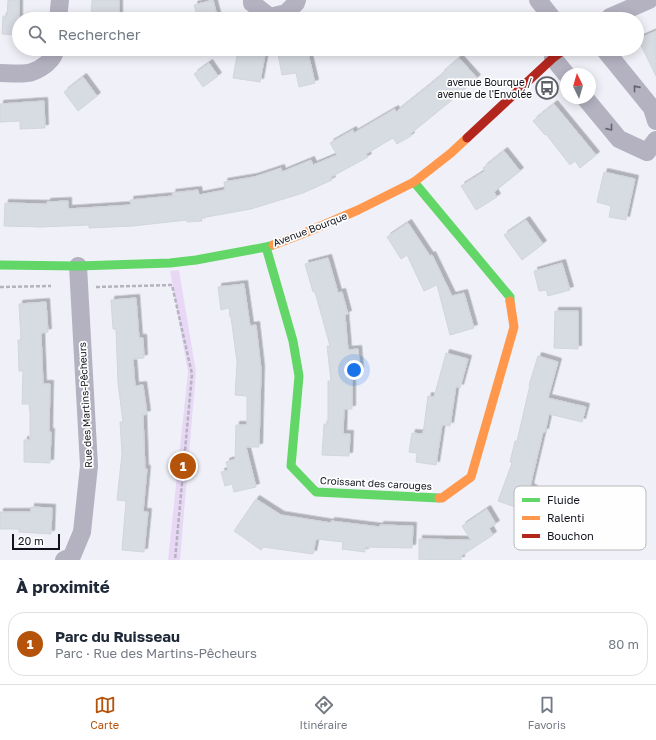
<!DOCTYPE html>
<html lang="fr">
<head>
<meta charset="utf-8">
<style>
  :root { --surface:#fff; --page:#f6f6f7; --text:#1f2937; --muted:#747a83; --line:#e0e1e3; --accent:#b45309 }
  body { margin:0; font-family:"Golos Text",sans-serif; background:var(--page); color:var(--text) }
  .compass { position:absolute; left:560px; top:68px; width:36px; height:36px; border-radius:50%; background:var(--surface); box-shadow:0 2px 10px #0003; rotate:355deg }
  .scale { position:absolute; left:12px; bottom:10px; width:48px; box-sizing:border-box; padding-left:4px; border:2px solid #11141d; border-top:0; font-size:11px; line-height:14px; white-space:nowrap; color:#11141d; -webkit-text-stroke:3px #fefefe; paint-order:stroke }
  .you { position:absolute; left:354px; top:370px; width:14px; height:14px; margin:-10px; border:3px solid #fff; border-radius:50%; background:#1a73e8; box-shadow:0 0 0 6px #1a73e833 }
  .badge { display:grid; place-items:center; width:26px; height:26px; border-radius:50%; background:var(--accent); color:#fff; font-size:13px; font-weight:700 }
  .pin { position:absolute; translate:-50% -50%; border:2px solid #fff; box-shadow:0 1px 4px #0006 }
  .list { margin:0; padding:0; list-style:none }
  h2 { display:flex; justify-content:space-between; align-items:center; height:52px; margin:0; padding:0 16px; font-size:17px }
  h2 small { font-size:13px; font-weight:400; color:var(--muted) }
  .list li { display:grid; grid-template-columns:26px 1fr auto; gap:12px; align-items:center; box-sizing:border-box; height:64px; margin:0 8px 8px; padding:0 8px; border:1px solid var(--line); border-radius:16px }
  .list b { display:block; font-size:15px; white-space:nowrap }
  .list p { margin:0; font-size:13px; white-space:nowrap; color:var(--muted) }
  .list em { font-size:13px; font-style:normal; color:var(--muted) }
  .icon { flex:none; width:22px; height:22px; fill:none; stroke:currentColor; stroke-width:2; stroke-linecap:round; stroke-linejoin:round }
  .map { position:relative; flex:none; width:656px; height:560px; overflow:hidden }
  .search { position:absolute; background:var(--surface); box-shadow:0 2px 10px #0003; left:12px; right:12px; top:12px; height:44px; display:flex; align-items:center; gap:10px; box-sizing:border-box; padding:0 14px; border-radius:22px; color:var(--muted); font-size:15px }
  .sheet { height:124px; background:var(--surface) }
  nav { display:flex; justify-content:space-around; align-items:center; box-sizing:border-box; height:56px; border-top:1px solid var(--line); background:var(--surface); font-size:11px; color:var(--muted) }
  nav a { display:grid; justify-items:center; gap:2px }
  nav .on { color:var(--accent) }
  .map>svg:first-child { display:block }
  .green { fill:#e8d8f6 }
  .building { fill:#d7dbe2; stroke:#d1d6dc; filter:url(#shadow) }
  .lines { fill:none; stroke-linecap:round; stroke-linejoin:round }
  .path { stroke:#b4b3be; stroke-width:2.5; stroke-dasharray:4 2; stroke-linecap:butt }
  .street { stroke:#b4b2c1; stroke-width:18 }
  .fast { stroke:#63d668; stroke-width:9 }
  .slow { stroke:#ff974d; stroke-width:9 }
  .jam { stroke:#b3261e; stroke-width:9 }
  .oneway { stroke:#62636f }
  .labels { text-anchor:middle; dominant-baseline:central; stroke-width:3.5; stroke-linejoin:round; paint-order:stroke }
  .poi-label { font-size:10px; fill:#11141d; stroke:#fefefe; text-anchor:end }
  .street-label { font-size:10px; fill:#11141d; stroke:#fefefe }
  .key { fill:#fefefe; stroke:#b7b8ba; stroke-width:1 }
  .key-label { font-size:11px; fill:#11141d }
</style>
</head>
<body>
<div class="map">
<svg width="656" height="560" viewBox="0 0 656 560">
  <defs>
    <filter id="shadow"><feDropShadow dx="3.5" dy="-3.5" stdDeviation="0" flood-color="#0004"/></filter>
  </defs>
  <rect width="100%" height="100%" fill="#f0f1f8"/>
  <!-- green -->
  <path class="green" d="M179 270 196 372 180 560H168L188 372 170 271Z"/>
  <!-- building -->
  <path class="building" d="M8 0H19V35L2 34 3 16H7Z
    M92 0H119V19H91Z
    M213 0 218 19H198L194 5Z
    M656 31V76L638 39Z
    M303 49H307L315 83 299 87 296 73 282 75 278 54Z
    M238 50 265 55 260 82 233 78Z
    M459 58 477 78 452 100 410 134 411 136 397 144 393 138 366 154 368 157 331 177 332 180 303 193 251 209 201 218 202 221 187 222V220L133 226 89 228V225L41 227 4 226 5 203 47 204V202L68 201V209L131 205 130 200 173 196 172 193 198 190 199 195 225 190 224 182 254 177 281 168 282 172 311 160 313 165 337 155 330 143 353 130 354 133 395 109 396 112 442 75 441 74Z
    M209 63 218 76 203 87 194 74Z
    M83 77 97 96 78 111 64 92Z
    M44 101 45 128 20 129V121L0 122V104Z
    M554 104 596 155 580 168 575 161 570 165 546 134 545 135 533 121Z
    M504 151 520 171 494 192 497 197 476 210 461 186 485 171 483 168Z
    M604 172 635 179 626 220 609 217 611 206 597 202Z
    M526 220 543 244 522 260 504 235Z
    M408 223 430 256 432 255 452 296 464 293 474 328 450 335 437 285 424 291 407 255 401 259 387 237Z
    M328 258 338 293 342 292 348 314 345 315 348 350 358 349 360 371 352 372V409H344L343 434H350L349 456 322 455 324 424H328V381H331L327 346H330L315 292H313L305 264Z
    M562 263 570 290 548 296 546 290 539 291 534 271Z
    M244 284 250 326 256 325 261 369 260 409 259 447H246L256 487 234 492 232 484 225 486 221 472 228 470 226 462 235 459 236 425H247V396L235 395 237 362 231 317H230L229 308 221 310 218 287Z
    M136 298 139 338H143L144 358 133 359 135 386 143 385 147 414 143 415 145 469H147L143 512H148L144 552 122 550 126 501 117 500 122 454 120 422H123L118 383 116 329H113L111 300Z
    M46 302 48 332 41 333 43 384H50L49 432H51L50 463 24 462V440H30V414L29 404H22L23 371H19L18 340H21L19 304Z
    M555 311H578V349L554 348Z
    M446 353 468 359 460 388 456 386 450 426 442 425 436 465 416 462 417 453 409 452 412 433 423 434 428 396 434 397Z
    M538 356 558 362 548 398 586 407 582 422 549 414 545 432H543L530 487 534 489 526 511 498 501 512 463 510 462 515 441H517L530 385H529Z
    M256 499 281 515 331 523V521L380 527V525L413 526 412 548 365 547V552L342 549 343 542 316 539 313 554 263 547 261 550 234 531Z
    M31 507 52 508 51 534 19 532V529H0V512H31Z
    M487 509 496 524 489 528 493 535 461 556V560H419V539L471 540 462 526Z"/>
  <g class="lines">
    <!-- path -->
    <path class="path" d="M0 287 51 286
      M96 287 172 285 192 374 175 560"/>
    <!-- street -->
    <path class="street" d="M252 0V3L270 17 286 13 296 3 297 0
      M538 0 553 19
      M58 19 60 0
      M608 19 610 17 649 0
      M604 49 652 108 656 121
      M553 58 566 74
      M0 73C8 73 24 75 32 72 41 69 55 60 55 49
      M585 98 619 139 647 152 656 140
      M64 560 72 556 82 532 89 466 78 266"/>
    <!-- fast -->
    <path class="fast" d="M414 182 510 297V301
      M266 247 293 341 299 376 291 466 316 492 439 498
      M0 265 78 266 170 263 196 260 266 247 273 245"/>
    <!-- slow -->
    <path class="slow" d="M273 245 307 232 358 210 414 182 451 153 467 138
      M439 498H442L471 477 514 327 510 301"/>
    <!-- jam -->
    <path class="jam" d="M467 138 553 58 565 49"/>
  </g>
  <!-- one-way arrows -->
  <defs><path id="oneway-chevron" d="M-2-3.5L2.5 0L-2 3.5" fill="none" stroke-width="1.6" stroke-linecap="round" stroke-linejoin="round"/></defs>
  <g class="oneway">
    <use href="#oneway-chevron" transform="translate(636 88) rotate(-129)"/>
    <use href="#oneway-chevron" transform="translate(610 128) rotate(51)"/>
  </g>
  <!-- icons -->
  <defs>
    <g id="bus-ring" transform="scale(1.15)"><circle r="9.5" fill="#fefefe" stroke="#5f616a" stroke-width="1.5"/><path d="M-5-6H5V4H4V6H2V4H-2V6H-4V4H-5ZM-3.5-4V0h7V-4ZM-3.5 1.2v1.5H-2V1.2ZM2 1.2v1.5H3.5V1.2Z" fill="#5f616a"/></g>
  </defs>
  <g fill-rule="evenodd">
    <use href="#bus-ring" x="547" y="88"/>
  </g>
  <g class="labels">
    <!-- poi labels -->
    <g class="poi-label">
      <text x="532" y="82">avenue Bourque /<tspan x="532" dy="12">avenue de l'Envolée</tspan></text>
    </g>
    <!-- street labels -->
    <g class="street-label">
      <text transform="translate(310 229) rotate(-21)">Avenue Bourque</text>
      <text transform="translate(85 405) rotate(-93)">Rue des Martins-Pêcheurs</text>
      <text transform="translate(376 483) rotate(3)">Croissant des carouges</text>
    </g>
  </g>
  <!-- legend -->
  <rect x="514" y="486" width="132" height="64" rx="6" class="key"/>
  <rect x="522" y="498" width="18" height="4" fill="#63d668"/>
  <rect x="522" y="516" width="18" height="4" fill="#ff974d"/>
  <rect x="522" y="534" width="18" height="4" fill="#b3261e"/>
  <g class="key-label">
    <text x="547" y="504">Fluide</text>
    <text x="547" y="522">Ralenti</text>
    <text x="547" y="540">Bouchon</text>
  </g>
</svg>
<svg class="compass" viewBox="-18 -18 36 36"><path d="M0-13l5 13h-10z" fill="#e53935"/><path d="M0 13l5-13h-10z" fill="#747a83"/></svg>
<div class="scale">20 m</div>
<div class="you"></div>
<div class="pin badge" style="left:183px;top:466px">1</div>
<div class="search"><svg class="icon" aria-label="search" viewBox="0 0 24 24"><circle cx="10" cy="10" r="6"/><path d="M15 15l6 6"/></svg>Rechercher</div>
</div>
<section class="sheet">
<h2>À proximité<small></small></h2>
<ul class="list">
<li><span class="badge">1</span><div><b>Parc du Ruisseau</b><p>Parc · Rue des Martins-Pêcheurs</p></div><em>80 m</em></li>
</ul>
</section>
<nav>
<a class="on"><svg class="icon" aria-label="map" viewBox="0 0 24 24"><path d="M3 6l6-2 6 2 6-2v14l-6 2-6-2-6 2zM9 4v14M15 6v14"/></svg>Carte</a>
<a><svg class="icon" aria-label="directions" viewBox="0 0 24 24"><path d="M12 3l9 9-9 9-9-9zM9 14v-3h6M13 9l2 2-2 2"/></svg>Itinéraire</a>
<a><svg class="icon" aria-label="saved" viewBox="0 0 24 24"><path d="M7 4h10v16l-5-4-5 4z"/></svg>Favoris</a>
</nav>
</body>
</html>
